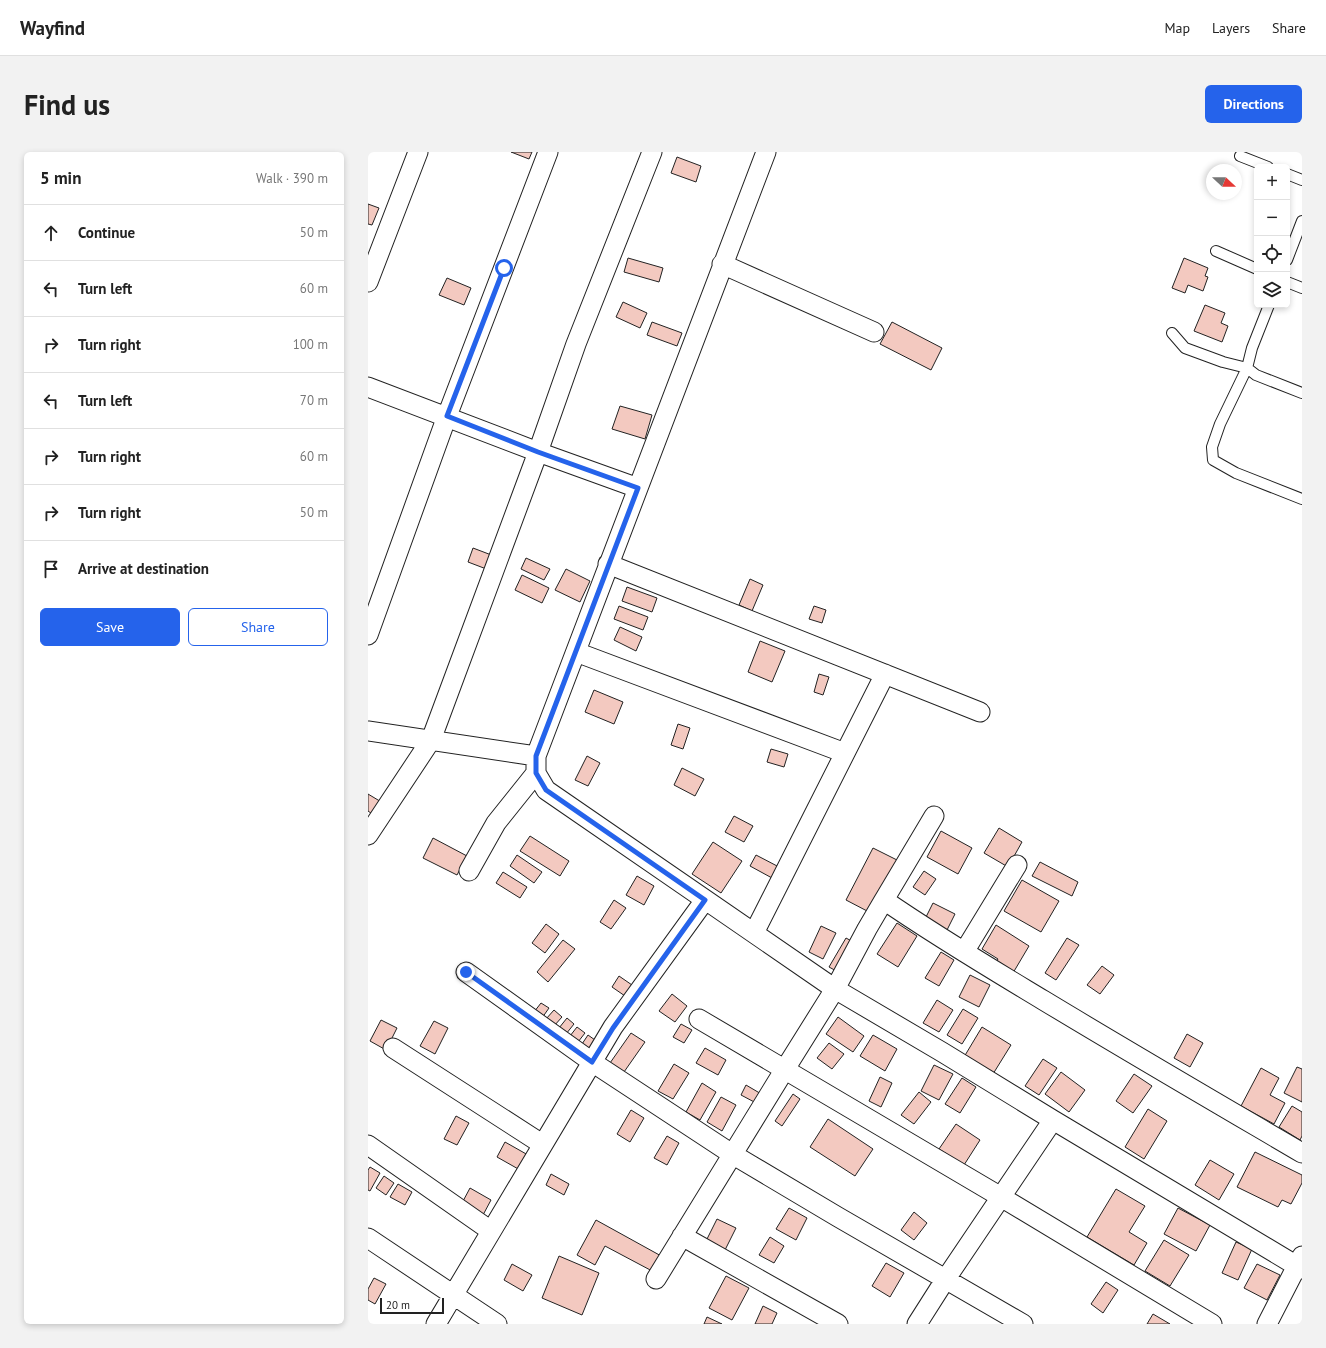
<!DOCTYPE html>
<html lang="en">
<head>
<meta charset="utf-8">
<style>
  :root { --surface:#fff; --page:#f2f2f2; --text:#222; --muted:#767676; --line:#e0e0e0; --accent:#2563eb }
  body { margin:0; font-family:"PT Sans",sans-serif; background:var(--page); color:var(--text) }
  .controls { position:absolute; right:12px; top:12px; display:grid; overflow:hidden; border-radius:6px; box-shadow:0 2px 6px #0003 }
  .controls button { width:36px; height:36px; display:grid; place-items:center; padding:0; border:0; border-bottom:1px solid var(--line); background:var(--surface); color:var(--text); font:20px sans-serif }
  .compass { position:absolute; left:838px; top:12px; width:36px; height:36px; border-radius:50%; background:var(--surface); box-shadow:0 2px 6px #0003; rotate:112deg }
  .scale { position:absolute; left:12px; bottom:10px; width:64px; box-sizing:border-box; padding-left:4px; border:2px solid #222; border-top:0; font-size:11px; line-height:14px; white-space:nowrap; color:#222; -webkit-text-stroke:3px #fff; paint-order:stroke }
  .stop { position:absolute; width:12px; height:12px; margin:-9px; border:3px solid #2563eb; border-radius:50%; background:#fff }
  .stop.end { background:#2563eb; border-color:#fff; box-shadow:0 1px 4px #0008 }
  .list { margin:0; padding:0; list-style:none }
  h2 { display:flex; justify-content:space-between; align-items:center; height:52px; margin:0; padding:0 16px; font-size:17px }
  h2 small { font-size:13px; font-weight:400; color:var(--muted) }
  .list li { display:grid; grid-template-columns:26px 1fr auto; gap:12px; align-items:center; box-sizing:border-box; height:56px; padding:0 16px; border-top:1px solid var(--line) }
  .list b { display:block; font-size:15px; white-space:nowrap }
  .list em { font-size:13px; font-style:normal; color:var(--muted) }
  .actions { display:flex; gap:8px; padding:12px 16px }
  .actions a { flex:1; padding:9px 0; border:1px solid var(--accent); border-radius:6px; text-align:center; font-size:14px; color:var(--accent) }
  .actions .main { background:var(--accent); color:#fff }
  .icon { flex:none; width:22px; height:22px; fill:none; stroke:currentColor; stroke-width:2; stroke-linecap:round; stroke-linejoin:round }
  .map { position:relative; flex:none; width:934px; height:1172px; overflow:hidden; border-radius:6px }
  header { display:flex; align-items:center; gap:24px; box-sizing:border-box; height:56px; padding:0 20px; background:var(--surface); border-bottom:1px solid var(--line) }
  header strong { font-size:19px }
  nav { display:flex; gap:22px; margin-inline-start:auto; font-size:14px }
  .intro { display:flex; align-items:center; justify-content:space-between; box-sizing:border-box; height:96px; padding:0 24px }
  h1 { margin:0; font-size:28px }
  .button { padding:10px 18px; border-radius:6px; background:var(--accent); color:#fff; font-size:14px; font-weight:700 }
  main { display:flex; gap:24px; padding:0 24px }
  aside { flex:1; background:var(--surface); border-radius:6px; box-shadow:0 2px 6px #0003 }
  .map>svg:first-child { display:block }
  .building { fill:#f3c9c0; stroke:#222 }
  .lines { fill:none; stroke-linecap:round; stroke-linejoin:round }
  .lane-casing { stroke:#222; stroke-width:12 }
  .street-casing { stroke:#222; stroke-width:21 }
  .lane { stroke:#fff; stroke-width:10 }
  .street { stroke:#fff; stroke-width:19 }
  .route { stroke:#2563eb; stroke-width:5 }
</style>
</head>
<body>
<header>
<strong>Wayfind</strong>
<nav><a>Map</a><a>Layers</a><a>Share</a></nav>
</header>
<div class="intro"><h1>Find us</h1><a class="button">Directions</a></div>
<main>
<aside>
<h2>5 min<small>Walk · 390 m</small></h2>
<ul class="list">
<li><svg class="icon" aria-label="ahead" viewBox="0 0 24 24"><path d="M12 20V5M6 11l6-6 6 6"/></svg><div><b>Continue</b></div><em>50 m</em></li>
<li><svg class="icon" aria-label="left" viewBox="0 0 24 24"><path d="M17 20v-9H6M10 6l-5 5 5 5"/></svg><div><b>Turn left</b></div><em>60 m</em></li>
<li><svg class="icon" aria-label="right" viewBox="0 0 24 24"><path d="M7 20v-9h11M14 6l5 5-5 5"/></svg><div><b>Turn right</b></div><em>100 m</em></li>
<li><svg class="icon" aria-label="left" viewBox="0 0 24 24"><path d="M17 20v-9H6M10 6l-5 5 5 5"/></svg><div><b>Turn left</b></div><em>70 m</em></li>
<li><svg class="icon" aria-label="right" viewBox="0 0 24 24"><path d="M7 20v-9h11M14 6l5 5-5 5"/></svg><div><b>Turn right</b></div><em>60 m</em></li>
<li><svg class="icon" aria-label="right" viewBox="0 0 24 24"><path d="M7 20v-9h11M14 6l5 5-5 5"/></svg><div><b>Turn right</b></div><em>50 m</em></li>
<li><svg class="icon" aria-label="arrive" viewBox="0 0 24 24"><path d="M6 21V4h12l-3 4 3 4H6"/></svg><div><b>Arrive at destination</b></div></li>
</ul>
<div class="actions"><a class="main">Save</a><a>Share</a></div>
</aside>
<div class="map">
<svg width="934" height="1172" viewBox="0 0 934 1172">
  <rect width="100%" height="100%" fill="#fff"/>
  <!-- building -->
  <path class="building" d="M143 0H164L161 7Z
    M309 5 333 14 328 30 303 21Z
    M0 52 11 56 4 73 0 72Z
    M260 106 295 116 291 130 256 120Z
    M816 106 840 116 837 124 840 125 835 139 820 133 817 141 804 136Z
    M79 126 103 136 96 153 71 143Z
    M255 150 279 161 272 176 248 165Z
    M837 153 857 161 853 171 860 174 854 190 826 179Z
    M284 170 314 181 309 194 279 183Z
    M524 170 574 196 563 218 512 192Z
    M252 254 284 263 277 287 244 277Z
    M105 396 126 404 121 418 100 410Z
    M158 406 182 417 176 428 153 417Z
    M198 417 222 429 212 450 187 438Z
    M154 423 181 436 174 451 147 438Z
    M382 427 395 433 384 459 371 453Z
    M259 435 289 446 284 460 254 449Z
    M251 454 280 465 275 478 246 467Z
    M446 454 458 458 454 471 441 467Z
    M252 475 274 485 268 499 246 488Z
    M392 489 417 499 404 530 380 520Z
    M451 522 461 525 455 543 446 540Z
    M226 538 255 550 246 572 217 560Z
    M310 572 322 576 315 597 303 593Z
    M403 597 420 602 416 615 399 610Z
    M219 604 232 611 220 634 207 628Z
    M314 616 336 627 327 644 306 633Z
    M0 642 15 651 7 664 0 659Z
    M366 664 385 674 376 690 357 680Z
    M631 676 654 690 640 715 616 701Z
    M573 679 604 696 590 722 559 705Z
    M162 684 201 709 192 724 152 699Z
    M65 686 99 704 89 723 55 706Z
    M345 690 374 709 353 741 324 722Z
    M505 696 529 708 501 760 478 748Z
    M149 703 174 720 166 731 142 714Z
    M388 703 411 715 404 726 382 714Z
    M672 710 710 730 704 744 664 724Z
    M556 719 568 727 557 743 545 735Z
    M135 720 159 735 152 746 128 731Z
    M269 724 286 734 276 753 258 743Z
    M654 728 691 749 673 780 636 759Z
    M246 748 258 756 243 777 232 770Z
    M565 751 587 762 577 782 555 771Z
    M529 771 549 784 530 815 509 802Z
    M178 772 191 782 177 801 164 791Z
    M628 773 661 794 645 821 628 810 630 807 614 797Z
    M453 774 468 781 455 807 441 800Z
    M478 786 489 792 472 821 461 815Z
    M699 786 711 793 688 828 677 821Z
    M195 788 207 797 180 830 169 820Z
    M573 800 586 808 571 834 557 826Z
    M734 814 746 823 732 842 719 833Z
    M602 823 622 833 611 855 591 845Z
    M251 824 264 833 257 844 244 835Z
    M304 842 319 854 307 870 291 859Z
    M569 848 585 858 571 880 555 871Z
    M173 851 181 856 174 866 166 860Z
    M595 857 610 866 594 892 579 883Z
    M186 858 194 865 186 874 178 867Z
    M470 865 496 884 485 900 458 882Z
    M199 866 206 872 198 882 191 876Z
    M13 868 29 876 18 898 2 889Z
    M66 869 80 876 67 902 52 894Z
    M313 872 324 878 316 891 305 885Z
    M209 875 217 881 210 890 202 884Z
    M614 875 643 893 625 922 596 905Z
    M263 881 277 890 256 920 242 911Z
    M819 882 835 891 822 915 806 906Z
    M220 883 227 888 221 897 214 892Z
    M505 883 529 897 517 919 492 904Z
    M461 891 476 902 464 917 449 906Z
    M337 896 358 908 350 923 328 911Z
    M675 907 689 916 671 943 657 934Z
    M306 912 321 921 305 947 290 939Z
    M566 913 585 922 571 948 553 939Z
    M929 915 934 917V950L916 941Z
    M893 916 911 926 902 943 917 951 906 972 873 954Z
    M693 920 717 938 701 960 677 942Z
    M766 922 784 934 765 961 748 949Z
    M512 925 524 931 513 955 501 949Z
    M594 926 608 935 592 961 577 952Z
    M334 931 348 940 332 968 318 960Z
    M378 933 395 943 390 952 373 943Z
    M551 940 563 950 546 972 533 963Z
    M425 942 432 947 414 974 407 969Z
    M353 945 368 953 354 979 339 970Z
    M924 954 934 960V984L932 988 911 975Z
    M780 957 799 969 776 1007 757 995Z
    M263 958 276 966 262 990 249 982Z
    M88 964 101 971 89 993 76 987Z
    M460 967 505 997 487 1024 442 995Z
    M588 972 612 988 596 1013 571 997Z
    M299 984 311 991 299 1013 286 1006Z
    M137 990 160 1003 152 1018 129 1005Z
    M887 1000 934 1023V1031L923 1052 914 1048 910 1055 869 1035Z
    M842 1008 866 1022 851 1048 827 1033Z
    M2 1015 12 1021 2 1039 0 1038V1018Z
    M183 1022 201 1032 196 1043 178 1033Z
    M16 1024 26 1031 18 1043 8 1036Z
    M30 1032 44 1040 37 1053 22 1045Z
    M102 1036 123 1048 115 1063 94 1051Z
    M748 1037 777 1054 761 1080 779 1091 766 1113 719 1085Z
    M421 1056 439 1066 428 1088 408 1077Z
    M810 1056 842 1073 828 1099 796 1082Z
    M546 1060 559 1071 546 1088 533 1078Z
    M349 1067 368 1076 357 1098 338 1089Z
    M228 1068 295 1105 286 1120 237 1094 227 1113 209 1103Z
    M402 1085 416 1094 406 1111 391 1103Z
    M796 1088 821 1103 802 1134 777 1119Z
    M868 1090 884 1097 870 1128 854 1121Z
    M191 1104 231 1121 214 1163 174 1146Z
    M518 1111 536 1121 522 1145 504 1134Z
    M144 1112 164 1123 155 1139 136 1128Z
    M889 1112 912 1123 899 1148 876 1136Z
    M358 1124 381 1136 364 1168 341 1156Z
    M6 1126 18 1132 7 1152 0 1148V1137Z
    M738 1130 750 1138 735 1161 723 1152Z
    M395 1154 409 1161 404 1172H387Z
    M785 1162 802 1172H779Z
    M339 1165 354 1172H336Z"/>
  <g class="lines">
    <!-- lane casing -->
    <g class="lane-casing">
      <path id="lane" d="M872 4 900 15
        M919 22 934 28
        M848 99 889 117
        M919 108 934 69
        M919 130 934 136
        M901 153 884 196 879 216 888 223 934 241
        M804 181 817 196 855 210 879 216 852 272 844 295 845 308 868 321 934 347"/>
    </g>
    <!-- street casing -->
    <g class="street-casing">
      <path id="street" d="M398 0 168 604V621L178 638 467 837 574 900 685 968 934 1117
        M354 112 506 180
        M0 130 50 0
        M0 235 170 300 270 336
        M240 412 612 560
        M0 483 79 264 180 0
        M208 500 477 601
        M0 579 168 604
        M0 683 63 588 170 300 208 192 284 0
        M101 719 128 671 168 621
        M516 748 566 664
        M386 781 517 522
        M596 800 649 713
        M98 820 224 910 364 1002 470 1065 655 1172
        M331 867 633 1045 844 1172
        M25 896 174 992
        M0 993 123 1079
        M314 1084 470 1172
        M0 1086 129 1172
        M288 1127 417 917 467 837 499 777 516 748C568 784 622 816 675 848 761 900 847 950 934 1001
        M68 1172 245 875 337 748
        M549 1172 577 1128 685 968
        M899 1172 934 1104"/>
    </g>
    <!-- lane -->
    <use href="#lane" class="lane"/>
    <!-- street -->
    <use href="#street" class="street"/>
  </g>
  <g class="lines">
    <!-- route -->
    <path class="route" d="M98 820 224 910 245 876 337 748 178 638 168 621V604L270 336 170 300 79 264 136 116"/>
  </g>
</svg>
<div class="controls">
<button>+</button>
<button>−</button>
<button><svg class="icon" aria-label="locate" viewBox="0 0 24 24"><circle cx="12" cy="12" r="6"/><path d="M12 2v4M12 18v4M2 12h4M18 12h4"/></svg></button>
<button><svg class="icon" aria-label="layers" viewBox="0 0 24 24"><path d="M12 4l9 5-9 5-9-5zM3 14l9 5 9-5"/></svg></button>
</div>
<svg class="compass" viewBox="-18 -18 36 36"><path d="M0-13l5 13h-10z" fill="#e53935"/><path d="M0 13l5-13h-10z" fill="#767676"/></svg>
<div class="scale">20 m</div>
<div class="stop" style="left:136px;top:116px"></div>
<div class="stop end" style="left:98px;top:820px"></div>
</div>
</main>
</body>
</html>
